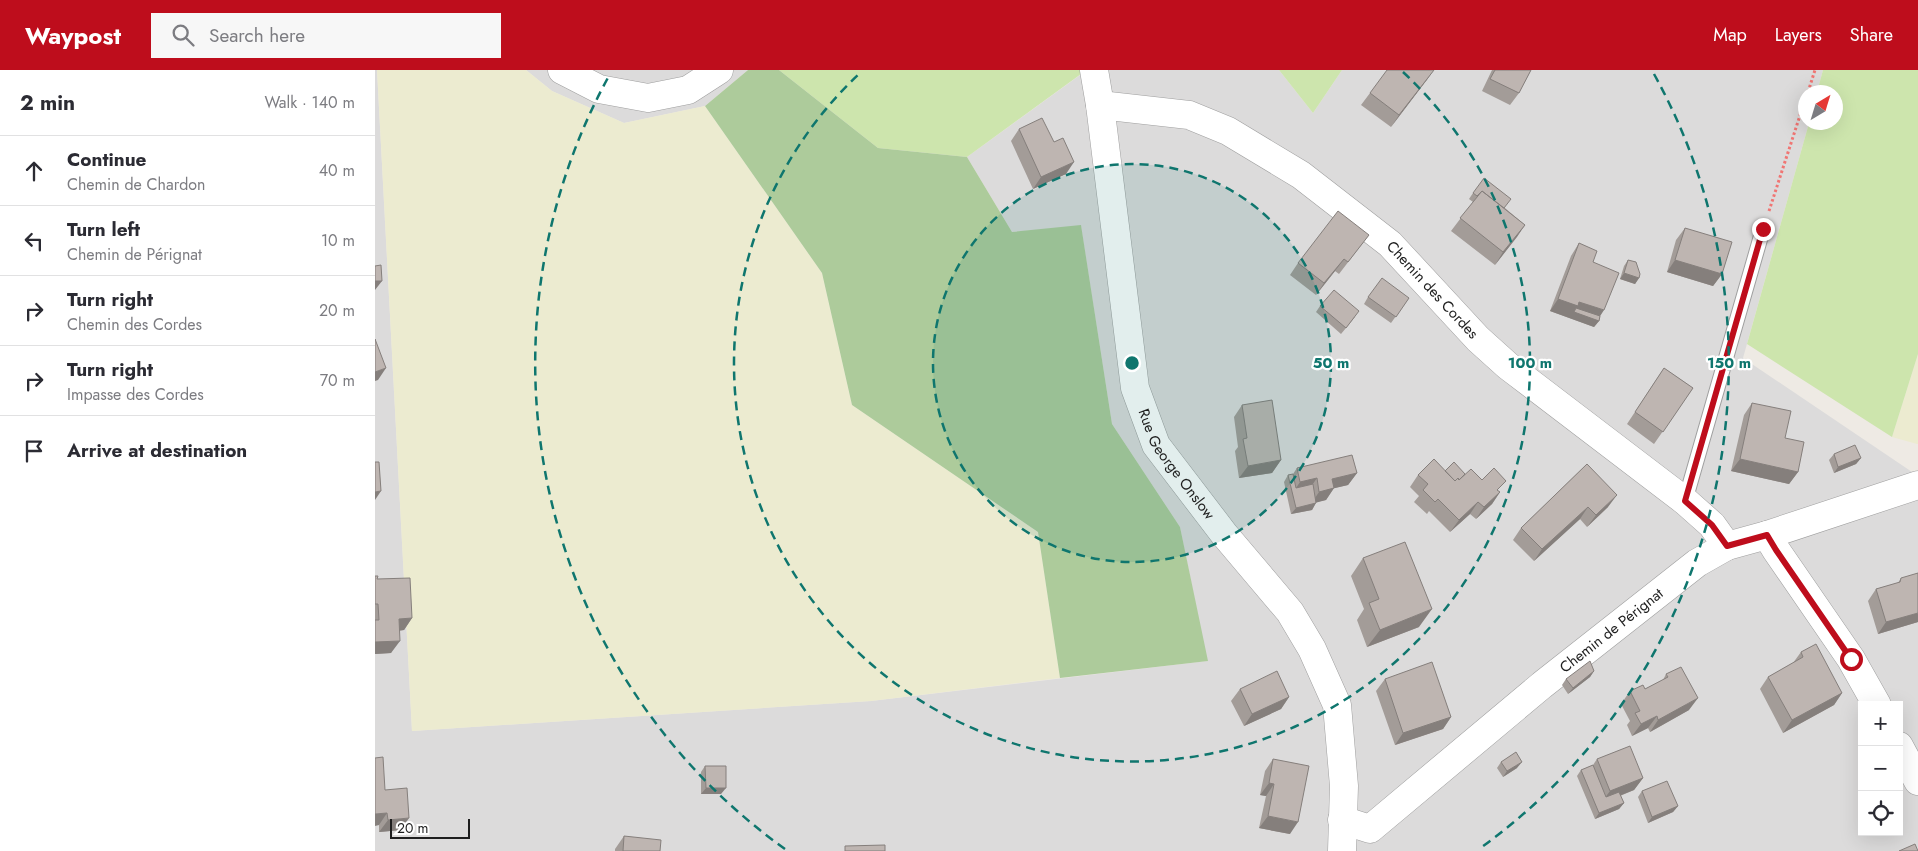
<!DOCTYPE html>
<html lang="en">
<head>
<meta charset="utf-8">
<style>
  :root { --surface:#fff; --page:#f7f7f7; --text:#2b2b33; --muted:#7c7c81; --line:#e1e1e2; --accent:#be0d1c }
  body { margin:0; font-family:Jost,sans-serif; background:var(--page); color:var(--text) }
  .controls { position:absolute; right:15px; bottom:15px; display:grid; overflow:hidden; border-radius:0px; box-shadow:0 5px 20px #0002 }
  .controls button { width:45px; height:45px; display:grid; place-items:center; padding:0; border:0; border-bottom:1px solid var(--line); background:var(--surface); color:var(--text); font:25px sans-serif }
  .compass { position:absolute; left:1423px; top:15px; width:45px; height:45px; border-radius:50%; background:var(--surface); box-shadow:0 5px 20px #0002; rotate:38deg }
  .scale { position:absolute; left:15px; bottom:12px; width:80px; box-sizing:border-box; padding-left:5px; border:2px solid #1e1e1e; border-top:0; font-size:14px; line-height:18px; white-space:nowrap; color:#1e1e1e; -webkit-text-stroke:4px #fff; paint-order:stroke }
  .stop { position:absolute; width:15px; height:15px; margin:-11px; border:4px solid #be0d1c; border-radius:50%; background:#fff }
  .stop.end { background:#be0d1c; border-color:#fff; box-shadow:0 1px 5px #0008 }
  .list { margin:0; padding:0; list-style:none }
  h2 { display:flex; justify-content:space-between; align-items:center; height:65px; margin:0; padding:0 20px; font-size:21px }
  h2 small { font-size:16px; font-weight:400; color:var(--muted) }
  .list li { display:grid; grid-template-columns:32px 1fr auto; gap:15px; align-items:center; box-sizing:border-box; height:70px; padding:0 20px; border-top:1px solid var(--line) }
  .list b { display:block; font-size:19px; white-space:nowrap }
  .list p { margin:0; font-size:16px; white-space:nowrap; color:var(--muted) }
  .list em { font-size:16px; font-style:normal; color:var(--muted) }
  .icon { flex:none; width:28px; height:28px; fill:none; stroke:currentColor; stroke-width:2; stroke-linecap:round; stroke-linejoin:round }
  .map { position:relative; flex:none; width:1543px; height:781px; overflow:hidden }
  header { display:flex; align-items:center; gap:30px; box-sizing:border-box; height:70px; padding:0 25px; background:var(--accent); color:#fff }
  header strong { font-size:24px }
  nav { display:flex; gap:28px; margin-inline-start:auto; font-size:18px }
  .search { width:350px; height:45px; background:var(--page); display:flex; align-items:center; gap:12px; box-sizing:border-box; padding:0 18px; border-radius:0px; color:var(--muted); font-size:19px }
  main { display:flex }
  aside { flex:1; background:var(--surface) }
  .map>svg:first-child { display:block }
  .residential { fill:#dcdbdb; fill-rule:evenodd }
  .farmland { fill:#ecebd0 }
  .grass { fill:#cde5ad }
  .forest { fill:#adcb9b }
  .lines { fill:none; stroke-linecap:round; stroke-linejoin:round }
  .service-casing { stroke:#9f9f9f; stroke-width:16 }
  .minor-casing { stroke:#9f9f9f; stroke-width:29 }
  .tertiary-casing { stroke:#9f9f9f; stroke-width:29 }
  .path { stroke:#f07573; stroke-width:3; stroke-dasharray:2.5 2.5; stroke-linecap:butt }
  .service { stroke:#fff; stroke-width:14 }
  .minor { stroke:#fff; stroke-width:28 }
  .tertiary { stroke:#fff; stroke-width:28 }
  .wall { fill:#a39c98 }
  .shaded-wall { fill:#857f7c }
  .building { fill:#beb5b1; stroke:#857f7c }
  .route { stroke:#be0d1c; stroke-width:6 }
  .ring { fill:none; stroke:#0f766e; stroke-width:2.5; stroke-dasharray:9 6 }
  .labels { text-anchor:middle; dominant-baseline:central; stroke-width:4.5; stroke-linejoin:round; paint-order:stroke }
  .street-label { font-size:15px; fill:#1e1e1e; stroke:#fff }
  .centre { fill:#0f766e; stroke:#fff; stroke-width:2.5 }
  .ring-label { font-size:15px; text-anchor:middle; font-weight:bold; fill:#0f766e; stroke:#fff; stroke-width:4.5; stroke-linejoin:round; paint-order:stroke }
</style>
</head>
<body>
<header>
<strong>Waypost</strong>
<div class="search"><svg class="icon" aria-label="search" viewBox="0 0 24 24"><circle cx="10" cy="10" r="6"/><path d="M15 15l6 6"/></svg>Search here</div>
<nav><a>Map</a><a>Layers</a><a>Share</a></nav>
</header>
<main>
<aside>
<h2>2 min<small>Walk · 140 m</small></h2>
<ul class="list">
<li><svg class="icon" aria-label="ahead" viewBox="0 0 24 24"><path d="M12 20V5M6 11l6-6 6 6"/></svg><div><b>Continue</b><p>Chemin de Chardon</p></div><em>40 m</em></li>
<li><svg class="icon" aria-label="left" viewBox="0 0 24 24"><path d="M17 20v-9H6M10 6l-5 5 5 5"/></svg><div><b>Turn left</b><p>Chemin de Pérignat</p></div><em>10 m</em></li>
<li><svg class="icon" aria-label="right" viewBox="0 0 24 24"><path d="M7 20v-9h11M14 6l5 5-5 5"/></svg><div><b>Turn right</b><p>Chemin des Cordes</p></div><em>20 m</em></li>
<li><svg class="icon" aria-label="right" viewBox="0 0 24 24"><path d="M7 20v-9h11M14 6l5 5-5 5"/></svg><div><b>Turn right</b><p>Impasse des Cordes</p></div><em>70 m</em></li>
<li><svg class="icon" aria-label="arrive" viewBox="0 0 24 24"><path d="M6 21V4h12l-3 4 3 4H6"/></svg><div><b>Arrive at destination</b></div></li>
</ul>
</aside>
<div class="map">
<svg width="1543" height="781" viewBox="0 0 1543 781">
  <rect width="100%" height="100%" fill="#eeeae4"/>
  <!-- residential -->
  <path class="residential" d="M0 0H2L37 661 496 631 832 591 805 457 737 354 706 156 637 162 592 87 712 0H904L938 43 967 0H1448L1442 22H1430V52L1434 53 1368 288 1543 406V781H0ZM1487 635H1524V762H1487Z
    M151 0H373L330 36 249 53 177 21Z"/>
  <!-- farmland -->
  <path class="farmland" d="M2 0H151L177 21 249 53 330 36 447 203 477 335 663 462 685 608 496 631 37 661Z
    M1543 284V374H1542L1517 367Z"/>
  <!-- grass -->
  <path class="grass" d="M404 0H705L706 4 592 87 503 78Z
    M904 0H967L938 43Z
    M1448 0H1543V284L1517 367 1372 274 1434 53 1460 52V22H1442Z"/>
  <!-- forest -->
  <path class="forest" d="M373 0H404L503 78 592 87 637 162 706 155 737 354 805 457 833 591 685 608 663 462 477 335 447 203 330 36Z"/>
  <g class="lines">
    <!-- service casing -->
    <g class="service-casing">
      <path id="service" d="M1310 431 1388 159"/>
    </g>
    <!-- minor casing -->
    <g class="minor-casing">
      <g id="minor">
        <path id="s1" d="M725 35 814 45 853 61 926 105 1015 174 1103 269 1133 296 1310 431 1337 455 1352 476"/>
        <path d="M1392 465 1401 480 1476 589 1502 635"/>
        <path d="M1524 676 1543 711"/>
        <path id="s2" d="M967 750 995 759 1167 615 1322 493 1352 476 1392 465 1543 415"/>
      </g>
    </g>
    <!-- tertiary casing -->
    <g class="tertiary-casing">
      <g id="tertiary">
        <path d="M187 0 224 19 273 28 313 20 344 0"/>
        <path id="s3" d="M719 0 725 35 760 318 781 375 849 464 915 542 937 579 962 635 969 716 967 781"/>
      </g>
    </g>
    <!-- path -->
    <path class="path" d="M1433 22 1440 0
      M1394 141 1430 30"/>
    <!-- service -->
    <use href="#service" class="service"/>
    <!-- minor -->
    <use href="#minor" class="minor"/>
    <!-- tertiary -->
    <use href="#tertiary" class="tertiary"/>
  </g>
  <!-- wall -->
  <path class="wall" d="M1117 0H1156L1144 23 1135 35 1107 21Z
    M1054 7 1016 57 986 35 995 23Z
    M644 59 691 104 658 119 636 71Z
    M1098 123 1130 138 1150 155 1120 195 1076 161 1098 132 1094 129Z
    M1310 158 1347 204 1338 216 1292 202 1301 170Z
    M994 165 964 204 960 201 941 225 915 205 923 193Z
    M1204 173 1218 192 1225 246 1224 251 1219 257 1175 241 1196 186Z
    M1253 190 1264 208 1260 214 1245 209 1249 196Z
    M993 227 1034 228 1016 253 989 234Z
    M945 236 980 247 966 264 941 242Z
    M1289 298 1318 318 1279 374 1252 354Z
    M1377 333 1410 368 1423 402 1414 414 1356 401 1369 345Z
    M867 335 906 390 897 403 864 408 860 381 863 377 859 347Z
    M1459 384 1486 388 1481 394 1459 403 1454 390Z
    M1212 394 1233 437 1212 457 1205 449 1159 491 1138 470 1146 458Z
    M922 398 982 403 973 415 959 418 951 430 941 432 937 440 916 444 909 412 913 405 918 404Z
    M1070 401 1090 404 1107 410 1125 422 1117 434 1101 449 1095 444 1075 462 1054 441 1052 444 1039 432 1044 426 1035 417 1043 405Z
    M988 488 1044 557 992 577 982 550 989 539 976 506Z
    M0 506 37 548 29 560 24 561 16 583 0 584Z
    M1526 508 1543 552 1503 564 1493 531 1501 519 1523 513Z
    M1426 582 1467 623 1459 635 1408 663 1385 619 1393 607 1418 593Z
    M1219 601 1215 607 1193 624 1187 615 1191 609Z
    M1291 604 1314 640 1275 662 1273 658 1257 666 1252 655 1255 651 1246 634 1255 621 1270 619 1288 610Z
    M1010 609 1076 647 1068 659 1020 675 1001 621Z
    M865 619 914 627 906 639 869 656 856 631Z
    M898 689 915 764 884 758 891 726 885 725 890 701Z
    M1222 689 1268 708 1259 720 1245 726 1249 733 1244 739 1220 749 1202 706 1206 700 1218 695Z
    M1126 692 1142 698 1128 707 1122 698Z
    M330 696 346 724H326V702Z
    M10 720 26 760 4 762V755Z
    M1267 721 1303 736 1298 742 1273 753 1263 727Z
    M249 766 285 781H240V779Z"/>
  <!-- shaded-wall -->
  <path class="shaded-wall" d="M1059 0 1054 7 1016 57 1024 45Z
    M699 92 691 104 658 119 666 107Z
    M1150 155 1142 167 1120 195 1128 182Z
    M969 189 960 201 941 225 949 213Z
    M1300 190 1347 204 1338 216 1292 202Z
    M1249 203 1264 208 1260 214 1245 209Z
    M0 211H7L0 220Z
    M1183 229 1204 232 1229 240 1222 251H1224L1219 257 1175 241Z
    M11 298 3 310 0 311V302Z
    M1486 388 1481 394 1459 403 1463 397Z
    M1365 389 1423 402 1414 414 1356 401Z
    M906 390 897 403 864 408 873 396Z
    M982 403 973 415 952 420 959 418 951 430 936 434 944 422 957 409Z
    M942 408 933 421 917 424 925 412Z
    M6 421 0 430V422Z
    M1125 422 1117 434 1101 449 1109 437Z
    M1242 425 1233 437 1212 457 1221 445Z
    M1103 432 1095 444 1075 462 1084 450Z
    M941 433 937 440 916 444 921 438Z
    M1213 437 1205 449 1159 491 1167 479Z
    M1057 539 1044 557 992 577 1005 560Z
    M1543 543V552L1503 564 1511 552Z
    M37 548 29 560 16 561 24 549Z
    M25 571 16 583 0 584V572Z
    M1219 601 1215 607 1193 624 1198 618Z
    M1467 623 1459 635 1408 663 1417 650Z
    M914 627 906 639 869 656 877 644Z
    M1323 628 1314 640 1275 662 1283 650Z
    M1282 646 1273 658 1257 666 1266 654Z
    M1076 647 1068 659 1020 675 1028 663Z
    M1147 692 1142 698 1128 707 1132 701Z
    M1268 708 1259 720 1226 733 1235 721Z
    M894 713 899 714 891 726 885 725Z
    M331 718H351L346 724H326Z
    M1249 733 1244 739 1220 749 1224 743Z
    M1303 736 1298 742 1273 753 1277 747Z
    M12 743 4 755 0 756V744Z
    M893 746 923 752 915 764 884 758Z
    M34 748 26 760 4 762 13 750Z"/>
  <!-- building -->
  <path class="building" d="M1012 0H1059L1024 45 995 23Z
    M1120 0H1156L1144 23 1115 9Z
    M667 48 679 72 688 68 699 92 666 107 644 59Z
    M1109 108 1136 129 1129 138 1107 121 1102 126 1098 123Z
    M1107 121 1150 155 1128 182 1085 148Z
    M963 141 994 165 973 192 969 189 949 213 923 193Z
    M1310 158 1357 172 1347 204 1300 190Z
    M1204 173 1222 181 1218 192 1244 203 1229 240 1204 232 1203 236 1183 229Z
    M1253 190 1261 192 1265 204 1264 208 1249 203Z
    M6 195 7 211H0V196Z
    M1007 208 1034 228 1021 247 993 227Z
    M959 220 984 241 971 258 945 236Z
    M1201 238 1225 246 1224 251 1199 242Z
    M0 269 11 298 0 302Z
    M1289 298 1318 318 1288 362 1260 342Z
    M897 330 906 390 873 396 868 369 872 368 867 335Z
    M1377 333 1416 341 1410 368 1429 372 1423 402 1365 389Z
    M1480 375 1486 388 1463 397 1459 384Z
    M977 385 982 403 957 409 959 418 944 422 942 408 925 412 922 398Z
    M1059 389 1080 411 1083 408 1084 410 1096 399 1107 410 1119 398 1131 411 1122 420 1125 422 1109 437 1103 432 1084 450 1063 429 1060 432 1048 420 1053 414 1043 405Z
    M0 392H4L6 421 0 422Z
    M1079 392 1090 404 1084 410 1083 408 1080 411 1070 401Z
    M1212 394 1242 425 1221 445 1213 437 1167 479 1146 458Z
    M918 404 921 418 938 414 941 433 921 438 913 405Z
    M1030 472 1057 539 1005 560 994 533 1004 529 988 488Z
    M1543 503V543L1511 552 1501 519 1525 512 1526 508Z
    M0 506H3L2 509 35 508 37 548 24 549 25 571 0 572V550H4L3 534H0Z
    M1441 574 1467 623 1417 650 1393 607 1428 587 1426 582Z
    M1215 591 1219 601 1198 618 1191 609Z
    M1057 592 1076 647 1028 663 1010 609Z
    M1306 597 1323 628 1283 650 1282 646 1266 654 1260 643 1265 641 1255 621 1268 615 1270 619 1293 607 1291 604Z
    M902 601 914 627 877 644 865 619Z
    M1255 676 1268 708 1235 721 1222 689Z
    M1141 682 1147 692 1132 701 1126 692Z
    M8 687 10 720 32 718 34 748 13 750 12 743 0 744V688Z
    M898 689 934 696 923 752 893 746 899 714 894 713Z
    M1218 695 1231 727 1244 722 1249 733 1224 743 1206 700Z
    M330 696H351V718H331Z
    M1292 711 1303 736 1277 747 1267 721Z
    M249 766 286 770 285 781H248Z
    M1540 774 1543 781H1524Z
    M510 775V781H470V776Z"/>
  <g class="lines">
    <!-- route -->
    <path class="route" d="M1388 159 1310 431 1337 455 1352 476 1392 465 1401 480 1476 589"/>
  </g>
  <!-- distance rings -->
  <circle cx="757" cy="293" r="199" fill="#0f766e" fill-opacity=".12"/>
  <g class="ring">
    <circle cx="757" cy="293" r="199"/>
    <path d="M1028 2A398 398 0 1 1 486 2"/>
    <path d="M410 779A597 597 0 0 1 235 4M1279 4A597 597 0 0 1 1104 779"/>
  </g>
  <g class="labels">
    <!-- street labels -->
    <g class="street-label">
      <text stroke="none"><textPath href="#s1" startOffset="392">Chemin des Cordes</textPath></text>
      <text stroke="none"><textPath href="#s3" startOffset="408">Rue George Onslow</textPath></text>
      <text stroke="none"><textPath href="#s2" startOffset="342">Chemin de Pérignat</textPath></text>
    </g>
  </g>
  <circle cx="757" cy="293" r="8" class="centre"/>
  <g class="ring-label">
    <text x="956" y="298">50 m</text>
    <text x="1155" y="298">100 m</text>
    <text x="1354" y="298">150 m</text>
  </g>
</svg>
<div class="controls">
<button>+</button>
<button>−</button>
<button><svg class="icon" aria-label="locate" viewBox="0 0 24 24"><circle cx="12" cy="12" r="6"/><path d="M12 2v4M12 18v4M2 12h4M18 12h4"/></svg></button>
</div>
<svg class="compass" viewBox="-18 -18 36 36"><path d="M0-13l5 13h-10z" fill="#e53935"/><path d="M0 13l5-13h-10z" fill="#7c7c81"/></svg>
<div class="scale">20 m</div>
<div class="stop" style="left:1476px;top:589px"></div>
<div class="stop end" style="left:1388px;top:159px"></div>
</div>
</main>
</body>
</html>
